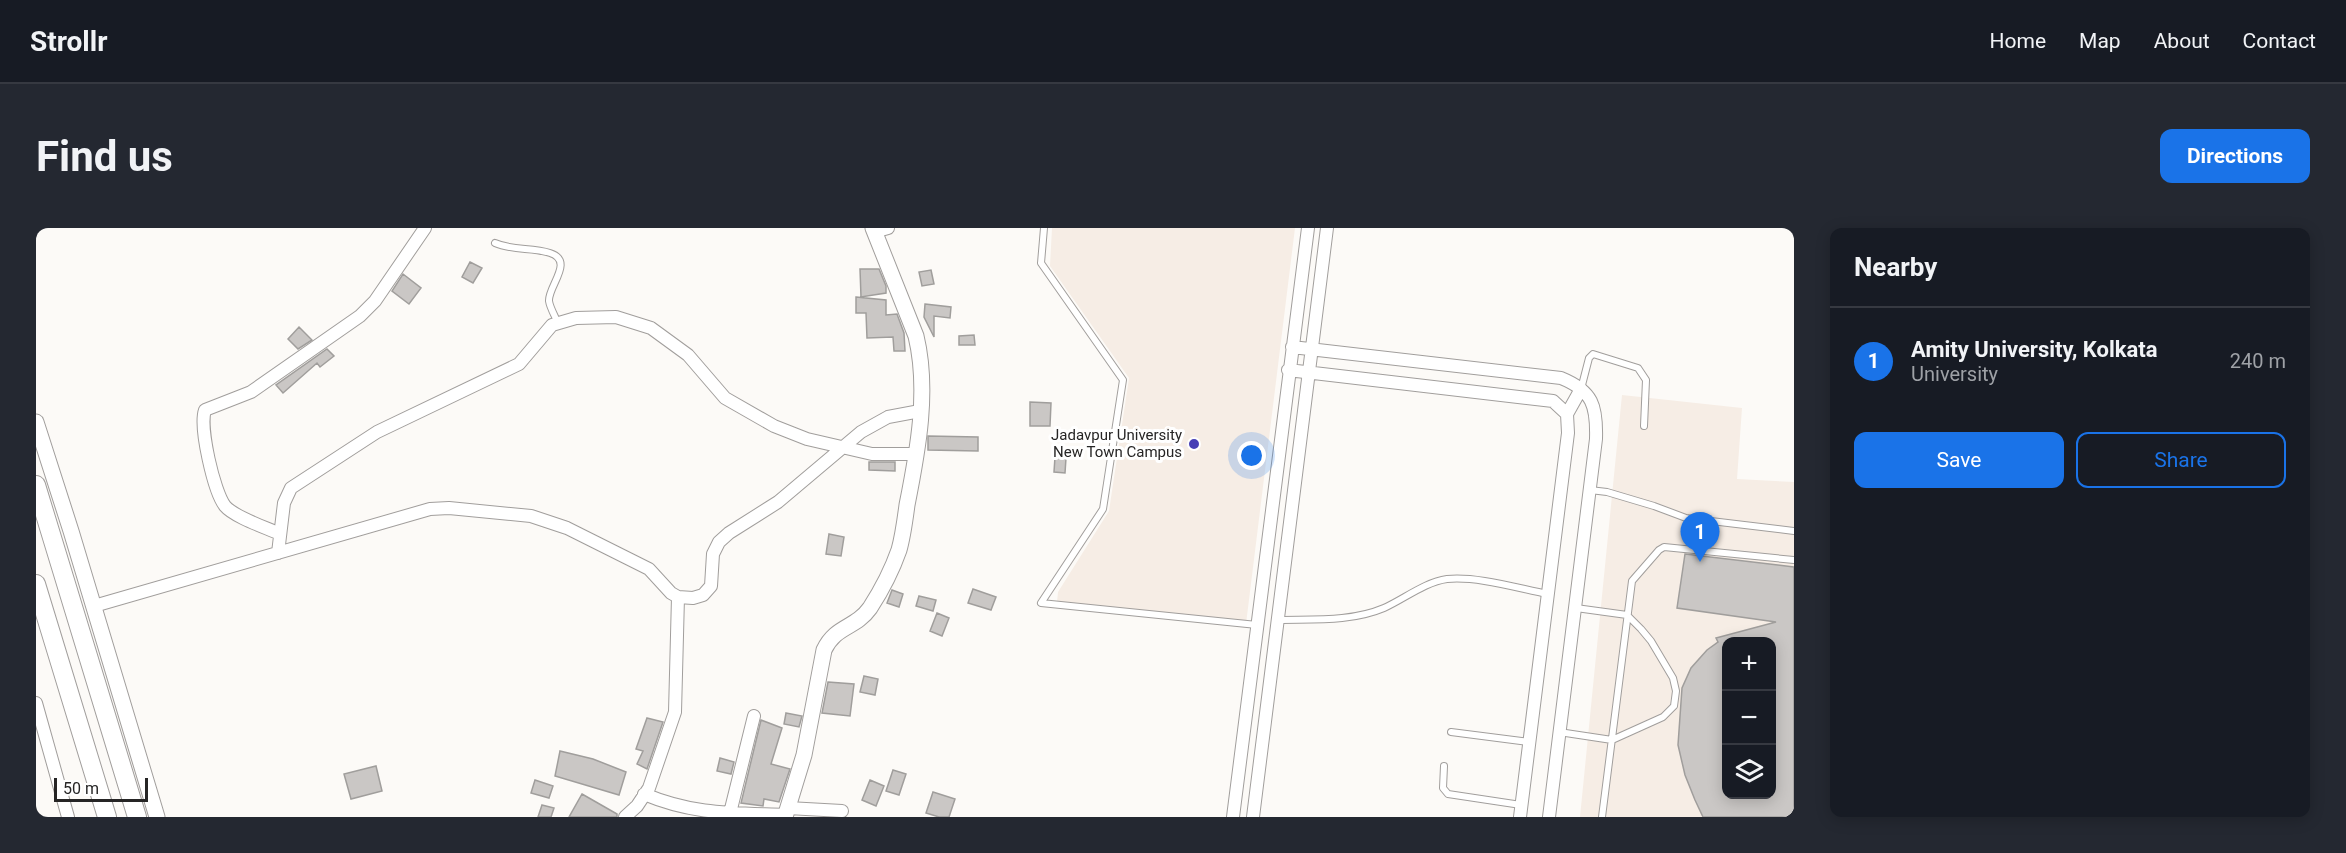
<!DOCTYPE html>
<html lang="en">
<head>
<meta charset="utf-8">
<style>
  :root { --surface:#171b24; --page:#242831; --text:#f1f3f6; --muted:#9ea1a6; --line:#363941; --accent:#1a73e8 }
  body { margin:0; font-family:Roboto,sans-serif; background:var(--page); color:var(--text) }
  .controls { position:absolute; right:18px; bottom:18px; display:grid; overflow:hidden; border-radius:12px; box-shadow:0 3px 15px #0003 }
  .controls button { width:54px; height:54px; display:grid; place-items:center; padding:0; border:0; border-bottom:2px solid var(--line); background:var(--surface); color:var(--text); font:30px sans-serif }
  .scale { position:absolute; left:18px; bottom:15px; width:94px; box-sizing:border-box; padding-left:6px; border:3px solid #262525; border-top:0; font-size:16px; line-height:21px; white-space:nowrap; color:#262525; -webkit-text-stroke:4px #fff; paint-order:stroke }
  .you { position:absolute; left:1216px; top:228px; width:21px; height:21px; margin:-15px; border:4px solid #fff; border-radius:50%; background:#1a73e8; box-shadow:0 0 0 9px #1a73e833 }
  .badge { display:grid; place-items:center; width:39px; height:39px; border-radius:50%; background:var(--accent); color:#fff; font-size:20px; font-weight:700 }
  .pin { position:absolute; translate:-50% -50px; filter:drop-shadow(0 2px 3px #0008) }
  .pin::after { content:''; position:absolute; top:32px; width:21px; height:18px; background:inherit; clip-path:polygon(0 0,100% 0,50% 100%) }
  .list { margin:0; padding:0; list-style:none }
  h2 { display:flex; justify-content:space-between; align-items:center; height:78px; margin:0; padding:0 24px; font-size:26px }
  h2 small { font-size:20px; font-weight:400; color:var(--muted) }
  .list li { display:grid; grid-template-columns:39px 1fr auto; gap:18px; align-items:center; box-sizing:border-box; height:108px; padding:0 24px; border-top:2px solid var(--line) }
  .list b { display:block; font-size:22px; white-space:nowrap }
  .list p { margin:0; font-size:20px; white-space:nowrap; color:var(--muted) }
  .list em { font-size:20px; font-style:normal; color:var(--muted) }
  .actions { display:flex; gap:12px; padding:18px 24px }
  .actions a { flex:1; padding:14px 0; border:2px solid var(--accent); border-radius:12px; text-align:center; font-size:21px; color:var(--accent) }
  .actions .main { background:var(--accent); color:#fff }
  .icon { flex:none; width:33px; height:33px; fill:none; stroke:currentColor; stroke-width:2; stroke-linecap:round; stroke-linejoin:round }
  .map { position:relative; flex:none; width:1758px; height:589px; overflow:hidden; border-radius:12px }
  header { display:flex; align-items:center; gap:36px; box-sizing:border-box; height:84px; padding:0 30px; background:var(--surface); border-bottom:2px solid var(--line) }
  header strong { font-size:28px }
  nav { display:flex; gap:33px; margin-inline-start:auto; font-size:21px }
  .intro { display:flex; align-items:center; justify-content:space-between; box-sizing:border-box; height:144px; padding:0 36px }
  h1 { margin:0; font-size:42px }
  .button { padding:15px 27px; border-radius:12px; background:var(--accent); color:#fff; font-size:21px; font-weight:700 }
  main { display:flex; gap:36px; padding:0 36px }
  aside { flex:1; background:var(--surface); border-radius:12px; box-shadow:0 3px 15px #0003 }
  .map>svg:first-child { display:block }
  .built { fill:#f6ede5; fill-rule:evenodd }
  .building { fill:#cac7c5; stroke:#a09e9c; stroke-width:1.5; fill-rule:evenodd }
  .lines { fill:none; stroke-linecap:round; stroke-linejoin:round }
  .service-casing { stroke:#a19e9c; stroke-width:8 }
  .minor-casing { stroke:#a19e9c; stroke-width:14 }
  .tertiary-casing { stroke:#a19e9c; stroke-width:17 }
  .primary-casing { stroke:#a19e9c; stroke-width:20 }
  .service { stroke:#fff; stroke-width:6 }
  .minor { stroke:#fff; stroke-width:12 }
  .tertiary { stroke:#fff; stroke-width:15 }
  .primary { stroke:#fff; stroke-width:18 }
  .poi-dot { fill:#473fb5; stroke:#fff; stroke-width:2 }
  .labels { text-anchor:middle; dominant-baseline:central; stroke-width:6; stroke-linejoin:round; paint-order:stroke }
  .poi-label { font-size:15px; fill:#262525; stroke:#fff; text-anchor:end }
</style>
</head>
<body>
<header>
<strong>Strollr</strong>
<nav><a>Home</a><a>Map</a><a>About</a><a>Contact</a></nav>
</header>
<div class="intro"><h1>Find us</h1><a class="button">Directions</a></div>
<main>
<div class="map">
<svg width="1758" height="589" viewBox="0 0 1758 589">
  <rect width="100%" height="100%" fill="#fcfaf7"/>
  <!-- built -->
  <path class="built" d="M1016 0H1259L1210 396 1021 374 1022 364 1073 283 1093 150 1014 38Z
    M1586 167 1706 180 1701 251 1758 254V589H1544ZM1690 413H1736V566H1690Z"/>
  <!-- building -->
  <path class="building" d="M434 34 446 40 437 55 426 49Z
    M824 41H843L850 58V65L825 69Z
    M895 42 898 56 886 58 883 44Z
    M367 46 385 60 373 76 356 63Z
    M820 69 850 72V87L861 86 868 105 869 123H858L857 109 831 110 830 85H820Z
    M889 76 915 79 914 90 898 88V109L888 89Z
    M263 99 276 112 262 121 252 111Z
    M938 107 939 117H923V108Z
    M291 121 298 128 284 139 281 135 247 165 240 157Z
    M994 174 1015 175 1014 198H994Z
    M892 208 942 209V223L892 222Z
    M1019 229 1030 230 1029 245 1018 244Z
    M833 234H859V243L833 242Z
    M793 306 808 309 805 328 790 326Z
    M1649 326 1758 339V589H1667L1659 572 1649 547 1642 517 1646 460 1655 440 1671 422 1682 414 1680 410 1740 394 1641 380ZM1690 414H1736V567H1690Z
    M937 361 960 369 955 382 932 375Z
    M856 362 867 366 863 379 851 375Z
    M883 368 900 372 897 383 880 378Z
    M901 385 913 390 906 408 894 403Z
    M828 448 842 451 839 467 824 464Z
    M792 454 818 456 814 488 786 485Z
    M750 485 766 488 763 499 748 496Z
    M611 490 627 494 611 541 601 536 607 523 600 521Z
    M725 492 746 500 735 536 754 541 743 574 728 571 727 578 705 575Z
    M524 523 557 531 590 544 583 567 519 548Z
    M684 530 698 534 695 546 681 543Z
    M340 538 346 563 315 571 308 546Z
    M857 542 870 546 863 567 850 563Z
    M499 552 517 558 513 570 495 565Z
    M834 552 848 558 840 578 826 572Z
    M897 564 919 571 913 589H903L890 585Z
    M546 566 581 586V589H533Z
    M506 577 518 580 515 589H502Z"/>
  <g class="lines">
    <!-- service casing -->
    <g class="service-casing">
      <path id="service" d="M1008 0 1005 35 1087 152 1067 281 1005 375 1221 397
        M459 15C477 23 496 19 514 25 539 33 512 58 513 73 514 80 519 88 522 95
        M1545 161 1553 130 1557 126 1602 140 1610 152 1608 198
        M1554 262 1571 264 1618 278 1650 290 1758 303
        M1242 392C1277 391 1315 394 1348 380 1368 371 1389 354 1411 351 1441 348 1481 360 1512 366
        M1415 504 1493 514
        M1523 504 1576 512 1627 489 1638 478 1640 463 1637 450 1615 413 1605 401 1591 387 1540 380
        M1408 538 1407 560 1412 566 1485 577
        M1566 589 1596 353 1623 322 1628 319 1758 332"/>
    </g>
    <!-- minor casing -->
    <g class="minor-casing">
      <path id="minor" d="M838 4 852 0
        M1256 119 1525 150C1557 163 1561 178 1560 211L1513 589
        M1252 142 1517 173 1531 186
        M244 306C231 300 198 289 189 278 178 264 163 199 169 182L215 164 324 88 339 73 389 0
        M242 325 248 275 255 260 341 204 483 136 516 97 540 90 580 89 615 100 652 127 689 170 738 198 771 211 836 226H881
        M58 378 394 281 413 280 495 288 531 300 613 341 635 365 642 369 657 370 667 367 675 358 677 326 683 314 693 305 742 274 825 204 852 189 884 183
        M0 475 32 589
        M608 566C658 587 697 585 750 587
        M752 580 806 583
        M694 585 718 488
        M589 589 601 578 613 560 639 484 642 369
        M1197 589 1272 0
        M1217 589 1291 0
        M1484 589 1532 205 1531 186 1545 161"/>
    </g>
    <!-- tertiary casing -->
    <g class="tertiary-casing">
      <path id="tertiary" d="M0 194 35 303 121 589
        M749 589 768 527 788 422C800 397 819 401 834 380 845 363 856 342 863 322 867 308 869 292 871 277 882 222 893 162 880 108L837 0"/>
    </g>
    <!-- primary casing -->
    <g class="primary-casing">
      <path id="primary" d="M0 257 101 589
        M0 356 71 589"/>
    </g>
    <!-- service -->
    <use href="#service" class="service"/>
    <!-- minor -->
    <use href="#minor" class="minor"/>
    <!-- tertiary -->
    <use href="#tertiary" class="tertiary"/>
    <!-- primary -->
    <use href="#primary" class="primary"/>
  </g>
  <!-- markers -->
  <circle class="poi-dot" cx="1158" cy="216" r="6"/>
  <g class="labels">
    <!-- poi labels -->
    <g class="poi-label">
      <text x="1146" y="207">Jadavpur University<tspan x="1146" dy="17">New Town Campus</tspan></text>
    </g>
  </g>
</svg>
<div class="controls">
<button>+</button>
<button>−</button>
<button><svg class="icon" aria-label="layers" viewBox="0 0 24 24"><path d="M12 4l9 5-9 5-9-5zM3 14l9 5 9-5"/></svg></button>
</div>
<div class="scale">50 m</div>
<div class="you"></div>
<div class="pin badge" style="left:1664px;top:334px">1</div>
</div>
<aside>
<h2>Nearby<small></small></h2>
<ul class="list">
<li><span class="badge">1</span><div><b>Amity University, Kolkata</b><p>University</p></div><em>240 m</em></li>
</ul>
<div class="actions"><a class="main">Save</a><a>Share</a></div>
</aside>
</main>
</body>
</html>
